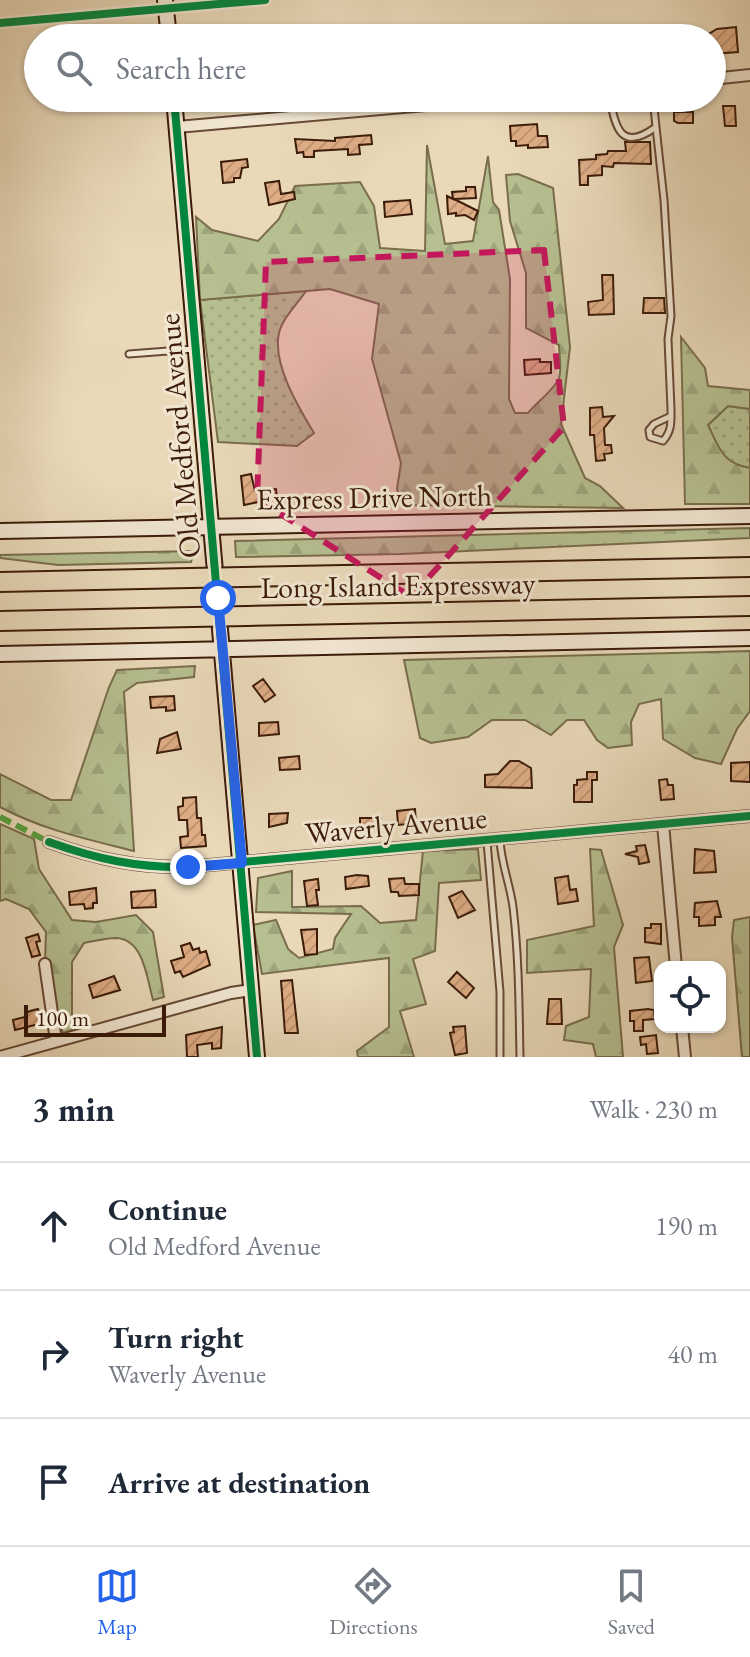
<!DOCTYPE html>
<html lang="en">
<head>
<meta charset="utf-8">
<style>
  :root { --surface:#fff; --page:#f6f6f7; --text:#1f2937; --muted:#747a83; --line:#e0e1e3; --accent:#2563eb }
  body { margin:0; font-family:"EB Garamond",serif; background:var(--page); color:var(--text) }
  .controls { position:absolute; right:24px; bottom:24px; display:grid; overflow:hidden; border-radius:16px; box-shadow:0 2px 6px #0004 }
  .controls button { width:72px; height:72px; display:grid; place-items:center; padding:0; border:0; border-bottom:2px solid var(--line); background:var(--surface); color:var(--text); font:40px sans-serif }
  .scale { position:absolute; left:24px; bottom:20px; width:142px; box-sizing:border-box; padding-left:8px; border:4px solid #3c1b09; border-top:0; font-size:22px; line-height:28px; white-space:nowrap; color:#3c1b09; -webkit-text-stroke:6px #f1e6d2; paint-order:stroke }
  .stop { position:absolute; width:24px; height:24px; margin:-18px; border:6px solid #2563eb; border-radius:50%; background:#fff }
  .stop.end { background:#2563eb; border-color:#fff; box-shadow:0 2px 8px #0008 }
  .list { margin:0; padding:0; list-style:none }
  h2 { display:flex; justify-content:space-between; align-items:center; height:104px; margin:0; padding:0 32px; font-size:34px }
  h2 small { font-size:26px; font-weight:400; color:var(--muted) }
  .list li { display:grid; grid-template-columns:52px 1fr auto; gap:24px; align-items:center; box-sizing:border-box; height:128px; padding:0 32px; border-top:2px solid var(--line) }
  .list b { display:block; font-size:30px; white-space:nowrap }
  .list p { margin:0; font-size:26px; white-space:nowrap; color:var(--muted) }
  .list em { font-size:26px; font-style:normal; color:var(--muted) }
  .icon { flex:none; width:44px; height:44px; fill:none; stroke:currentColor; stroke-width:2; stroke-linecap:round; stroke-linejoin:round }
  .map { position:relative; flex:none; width:750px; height:1057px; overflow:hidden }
  .search { position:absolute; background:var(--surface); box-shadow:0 2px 6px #0004; left:24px; right:24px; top:24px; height:88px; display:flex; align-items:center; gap:20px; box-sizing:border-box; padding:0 28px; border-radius:44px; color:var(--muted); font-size:30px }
  .sheet { height:488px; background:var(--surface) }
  nav { display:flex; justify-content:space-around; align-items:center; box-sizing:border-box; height:112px; border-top:2px solid var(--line); background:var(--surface); font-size:22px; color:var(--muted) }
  nav a { display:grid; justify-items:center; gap:4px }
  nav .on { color:var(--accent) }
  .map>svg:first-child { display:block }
  .grass { fill:url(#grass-dots); stroke:#796d4c; stroke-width:2 }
  .forest { fill:url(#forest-firs); stroke:#796d4c; stroke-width:2 }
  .building { fill:url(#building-hatch); stroke:#3c1b09; stroke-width:2 }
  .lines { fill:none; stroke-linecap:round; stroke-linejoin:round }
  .lane-casing { stroke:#674a35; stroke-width:9 }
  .street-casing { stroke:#674a35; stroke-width:14 }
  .secondary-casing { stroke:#3c1b09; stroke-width:18 }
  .highway-casing { stroke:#3c1b09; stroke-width:22 }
  .lane { stroke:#f1e6d2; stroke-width:5 }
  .street { stroke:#f1e6d2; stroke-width:10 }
  .secondary { stroke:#f1e6d2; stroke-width:14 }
  .highway { stroke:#e9d9b9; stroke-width:18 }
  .highway-bridge-casing { stroke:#3c1b09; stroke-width:22; stroke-linecap:butt }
  .highway-bridge { stroke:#e9d9b9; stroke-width:18 }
  .quiet { stroke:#54a13e; stroke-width:6; stroke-dasharray:12 6; stroke-linecap:butt }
  .cycleway-casing { stroke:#f1e6d2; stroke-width:13 }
  .cycleway { stroke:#00873e; stroke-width:8 }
  .route { stroke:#2563eb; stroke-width:10 }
  .marked { fill:#c2185b; fill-opacity:0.2; stroke:#c2185b; stroke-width:6; stroke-dasharray:16 10; stroke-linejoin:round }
  .labels { text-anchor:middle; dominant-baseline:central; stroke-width:6; stroke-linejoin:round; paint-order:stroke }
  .street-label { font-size:30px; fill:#3c1b09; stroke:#f1e6d2 }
</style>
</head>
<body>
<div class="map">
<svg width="750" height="1057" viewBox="0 0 750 1057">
  <defs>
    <pattern id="grass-dots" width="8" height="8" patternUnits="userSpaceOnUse" patternTransform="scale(2)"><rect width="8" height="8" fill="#b6bf90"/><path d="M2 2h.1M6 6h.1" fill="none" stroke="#9da47b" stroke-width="1.8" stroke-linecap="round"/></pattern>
    <pattern id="forest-firs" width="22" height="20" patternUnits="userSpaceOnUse" patternTransform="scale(2)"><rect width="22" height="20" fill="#b6bf90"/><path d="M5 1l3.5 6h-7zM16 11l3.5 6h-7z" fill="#9da47b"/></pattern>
    <pattern id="building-hatch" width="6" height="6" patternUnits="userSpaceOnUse" patternTransform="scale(2)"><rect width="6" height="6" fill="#dfae87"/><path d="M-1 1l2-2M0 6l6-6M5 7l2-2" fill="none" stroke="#c09573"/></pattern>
  </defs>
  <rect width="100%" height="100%" fill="#e9d9b9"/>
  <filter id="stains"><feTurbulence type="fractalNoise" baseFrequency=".0025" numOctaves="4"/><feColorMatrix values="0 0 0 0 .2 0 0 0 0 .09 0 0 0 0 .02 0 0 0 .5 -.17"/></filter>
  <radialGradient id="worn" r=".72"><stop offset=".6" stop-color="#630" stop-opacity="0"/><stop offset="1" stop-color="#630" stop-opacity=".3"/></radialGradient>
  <!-- grass -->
  <path class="grass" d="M306 291C298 303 282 319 279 333 272 364 299 408 314 433L297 446 218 442 200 300Z
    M728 406 750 409V468C722 464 719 448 708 425Z"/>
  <!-- forest -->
  <path class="forest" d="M427 145 445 244 473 241 488 156 493 202 499 210 510 279 509 399 515 413H528C536 403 555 389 559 378 562 369 559 355 559 345L526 328V273L510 221 506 175 518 174 553 188 570 347 561 424 585 478 600 486 623 508 402 505 397 489 401 463 372 359 379 304 330 289 200 300 196 217 212 230 258 241 279 219 295 186 360 182 374 206 380 248 425 251Z
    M681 337 705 368 708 386 750 390V409L728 406 708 425C719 448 723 464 750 468V504H685Z
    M750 528V538L401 554 236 557 235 541Z
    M194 551 191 562 58 565 0 558V555Z
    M750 651V711L737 729 721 764 695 758 663 739 661 699 639 704 631 722 632 745 608 748 597 740 584 720H567L551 735 525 720H492L468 737 431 743 420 738 404 660Z
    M195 666 194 677 137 683 124 692 134 851C87 839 43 830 0 807V774L51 800H71L109 687 117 670Z
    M0 824 34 839 39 869 72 920 96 922 136 915 153 932 164 997 153 1000C147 979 144 939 116 938 106 938 94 941 84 943L72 962V1030L63 1033 44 990 46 932 29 909 6 899 0 901Z
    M478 849 481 880 439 883 435 951 413 959 426 1004 400 1011 414 1057H358L357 1051 389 1027V958L262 974 253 925 276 920 288 949 299 958 333 949 335 938 351 914 256 912 258 878 292 871V907L361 906 380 923 416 920 423 851Z
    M590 849 601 850 623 925 614 947 623 1057H596L593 1044 564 1040 566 1026 589 1017 591 969 527 973V940L594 926Z
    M750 917V1057H742L732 937 734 920Z"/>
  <!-- building -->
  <path class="building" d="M736 27 738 52 712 54V38H702L717 29Z
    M723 106H735L736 126H725Z
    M674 112H693V123H678L674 121Z
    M537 124 538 136H547L548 147 528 148V145L516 146V141H511L510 126Z
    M371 135 372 144 359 145 360 154 348 155V149L314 151V157H304L303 152 297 153 295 139 335 141V138Z
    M625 142H650L651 164 614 163 613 167 602 166V175L588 176V185H580L579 160 596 159V155L607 154 608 151H626Z
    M247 159 248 167 242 168 240 178H234V182L223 183 221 162Z
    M279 181 281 194 294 192 295 199 269 205 265 183Z
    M466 187H475L476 198 454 199 478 211 474 220 465 215 456 216V213L448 214 447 196 453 199 452 192 466 191Z
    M410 200 412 214 385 217 384 202Z
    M602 275H613L614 314 589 315 588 302 603 300Z
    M644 298H664L665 313H643Z
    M540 359V362H551V373L525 375 524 360Z
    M602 407 603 417 614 416 604 428 605 445H611L612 453 604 454 605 460 596 461 594 435H590V408Z
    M251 474 255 491 276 489 277 498 244 505 241 476Z
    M263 679 275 695 265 702 253 686Z
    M174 696 175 710 166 711V707L151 708 150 697Z
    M278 722 279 734 259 736V723Z
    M177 732 181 749 157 753 160 739Z
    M299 756 300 769 280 770 279 758Z
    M510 761H519L531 768 532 788 485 787V775L498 774Z
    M750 762V782L731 781V763Z
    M587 772H597V780H592V802H574V785H577V780L587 779Z
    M667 779 668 785H673L674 799 661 800 659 780Z
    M196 797 197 818H201L202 835H205L206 846 181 848 180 837 188 836 187 820H179L178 807 183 806V798Z
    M415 809 416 823 398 825 397 811Z
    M288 813 287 823 269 827V814Z
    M360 818H381V829H360Z
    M645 845 649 862 639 864 638 857 625 854 637 851 636 846Z
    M695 849 714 851 716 872 694 873Z
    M357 875 368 876 369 886 346 889 345 877Z
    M568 876 570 890 576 889 578 901 558 904 555 878Z
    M404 878 405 884H419V895L399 896 398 892H391L389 879Z
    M318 879 319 890H316L318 905 307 906 304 881Z
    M96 888 97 903H93V908L85 909 84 904 70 905 69 892Z
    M155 890 156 907 132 908 131 892Z
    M462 891 475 910 458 918 449 897Z
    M717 901 721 917H715V925L699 926V917H694L695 903Z
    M651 924H661V944L645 942V928H651Z
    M317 929V954L305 955 301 930Z
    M38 934 40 941 36 942 40 955 32 957 26 938Z
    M190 943 193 950 199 948 200 953 206 951 210 965 183 977 180 971 175 973 171 961 184 957 181 946Z
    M649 957 652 981 636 983 634 958Z
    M457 972 474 988 466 998 448 982Z
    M114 976 120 990 93 998 89 985Z
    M292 980 298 1033H285L281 981Z
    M549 999H561L562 1024H547Z
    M38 1009 43 1023 15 1030 13 1020 25 1017V1014L30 1011Z
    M648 1009 654 1010 655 1019 643 1020V1031H634V1021H630V1011Z
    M465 1026 467 1053 455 1055 450 1033 454 1032 453 1027Z
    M222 1027 221 1048 212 1049V1043L197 1045 198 1057H187L186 1035Z
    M656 1035 658 1053 647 1054 646 1044 641 1045 640 1037Z"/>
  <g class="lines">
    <!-- lane casing -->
    <g class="lane-casing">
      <path id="lane" d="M610 98C615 129 622 152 656 127L653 98
        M656 127 664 200 671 316 668 339 671 409C671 422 672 431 663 441L650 437 649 430 654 424 671 416
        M129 354 194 349
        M500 840C501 863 510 884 513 907 519 957 519 1007 520 1057
        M487 842 500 992V1057"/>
    </g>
    <!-- street casing -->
    <g class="street-casing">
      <path id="street" d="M712 79 750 75
        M177 127 505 98
        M663 824 676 967
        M49 842C96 859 138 868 188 867L750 816
        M45 964 56 1041
        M682 1027 685 1057
        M0 1057 231 993 251 990"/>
    </g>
    <!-- secondary casing -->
    <g class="secondary-casing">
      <path id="secondary" d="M165 0 169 38
        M174 98 257 1057
        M0 531 750 516
        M0 654 750 638"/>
    </g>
    <!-- highway casing -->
    <g class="highway-casing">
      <path id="highway" d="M244 577 750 567
        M0 582 190 578
        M247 616 750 606
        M0 621 193 617"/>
    </g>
    <!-- lane -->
    <use href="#lane" class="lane"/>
    <!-- street -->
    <use href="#street" class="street"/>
    <!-- secondary -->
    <use href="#secondary" class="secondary"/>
    <!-- highway -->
    <use href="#highway" class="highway"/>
    <!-- highway-bridge casing -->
    <g class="highway-bridge-casing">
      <path id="highway-bridge" d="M190 578 244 577
        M193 617 247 616"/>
    </g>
    <!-- highway-bridge -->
    <use href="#highway-bridge" class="highway-bridge"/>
    <!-- quiet -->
    <path class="quiet" d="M0 817 49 842"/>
    <!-- cycleway casing -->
    <g class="cycleway-casing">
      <path id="cycleway" d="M0 23 265 0
        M174 98 257 1057
        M49 842C96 859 138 868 188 867L750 816"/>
    </g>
    <!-- cycleway -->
    <use href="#cycleway" class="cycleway"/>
  </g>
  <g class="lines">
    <!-- route -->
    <path class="route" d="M188 867 242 863 218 598"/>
  </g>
  <!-- marked area -->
  <path class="marked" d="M544 250 564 427 411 597 257 499 266 262Z"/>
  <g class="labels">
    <!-- street labels -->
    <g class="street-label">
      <text transform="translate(179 436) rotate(-95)">Old Medford Avenue</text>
      <text transform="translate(374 497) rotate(-1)">Express Drive North</text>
      <text transform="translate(398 585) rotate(-1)">Long Island Expressway</text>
      <text transform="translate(396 825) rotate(-5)">Waverly Avenue</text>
    </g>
  </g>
  <rect width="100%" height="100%" filter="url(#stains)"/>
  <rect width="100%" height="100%" fill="url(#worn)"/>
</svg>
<div class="controls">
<button><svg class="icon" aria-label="locate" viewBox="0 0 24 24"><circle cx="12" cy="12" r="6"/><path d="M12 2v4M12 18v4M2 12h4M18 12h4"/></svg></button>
</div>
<div class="scale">100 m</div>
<div class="stop" style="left:218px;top:598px"></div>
<div class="stop end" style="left:188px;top:867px"></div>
<div class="search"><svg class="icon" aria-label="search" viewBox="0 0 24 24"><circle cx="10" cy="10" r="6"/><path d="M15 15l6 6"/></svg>Search here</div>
</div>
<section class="sheet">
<h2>3 min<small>Walk · 230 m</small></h2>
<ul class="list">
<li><svg class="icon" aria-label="ahead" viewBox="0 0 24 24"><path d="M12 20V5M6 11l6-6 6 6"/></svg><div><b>Continue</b><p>Old Medford Avenue</p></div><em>190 m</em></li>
<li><svg class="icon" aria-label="right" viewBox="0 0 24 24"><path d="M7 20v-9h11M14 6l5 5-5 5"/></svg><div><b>Turn right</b><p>Waverly Avenue</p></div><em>40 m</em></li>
<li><svg class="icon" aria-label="arrive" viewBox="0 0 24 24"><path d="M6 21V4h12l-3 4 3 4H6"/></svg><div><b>Arrive at destination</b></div></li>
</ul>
</section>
<nav>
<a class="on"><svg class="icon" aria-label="map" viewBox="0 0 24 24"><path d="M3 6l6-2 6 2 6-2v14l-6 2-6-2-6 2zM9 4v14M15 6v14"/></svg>Map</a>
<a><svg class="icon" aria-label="directions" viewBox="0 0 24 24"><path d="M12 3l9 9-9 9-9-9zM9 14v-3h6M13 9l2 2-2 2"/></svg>Directions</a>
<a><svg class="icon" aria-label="saved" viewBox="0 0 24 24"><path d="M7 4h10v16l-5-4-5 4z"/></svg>Saved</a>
</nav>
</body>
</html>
